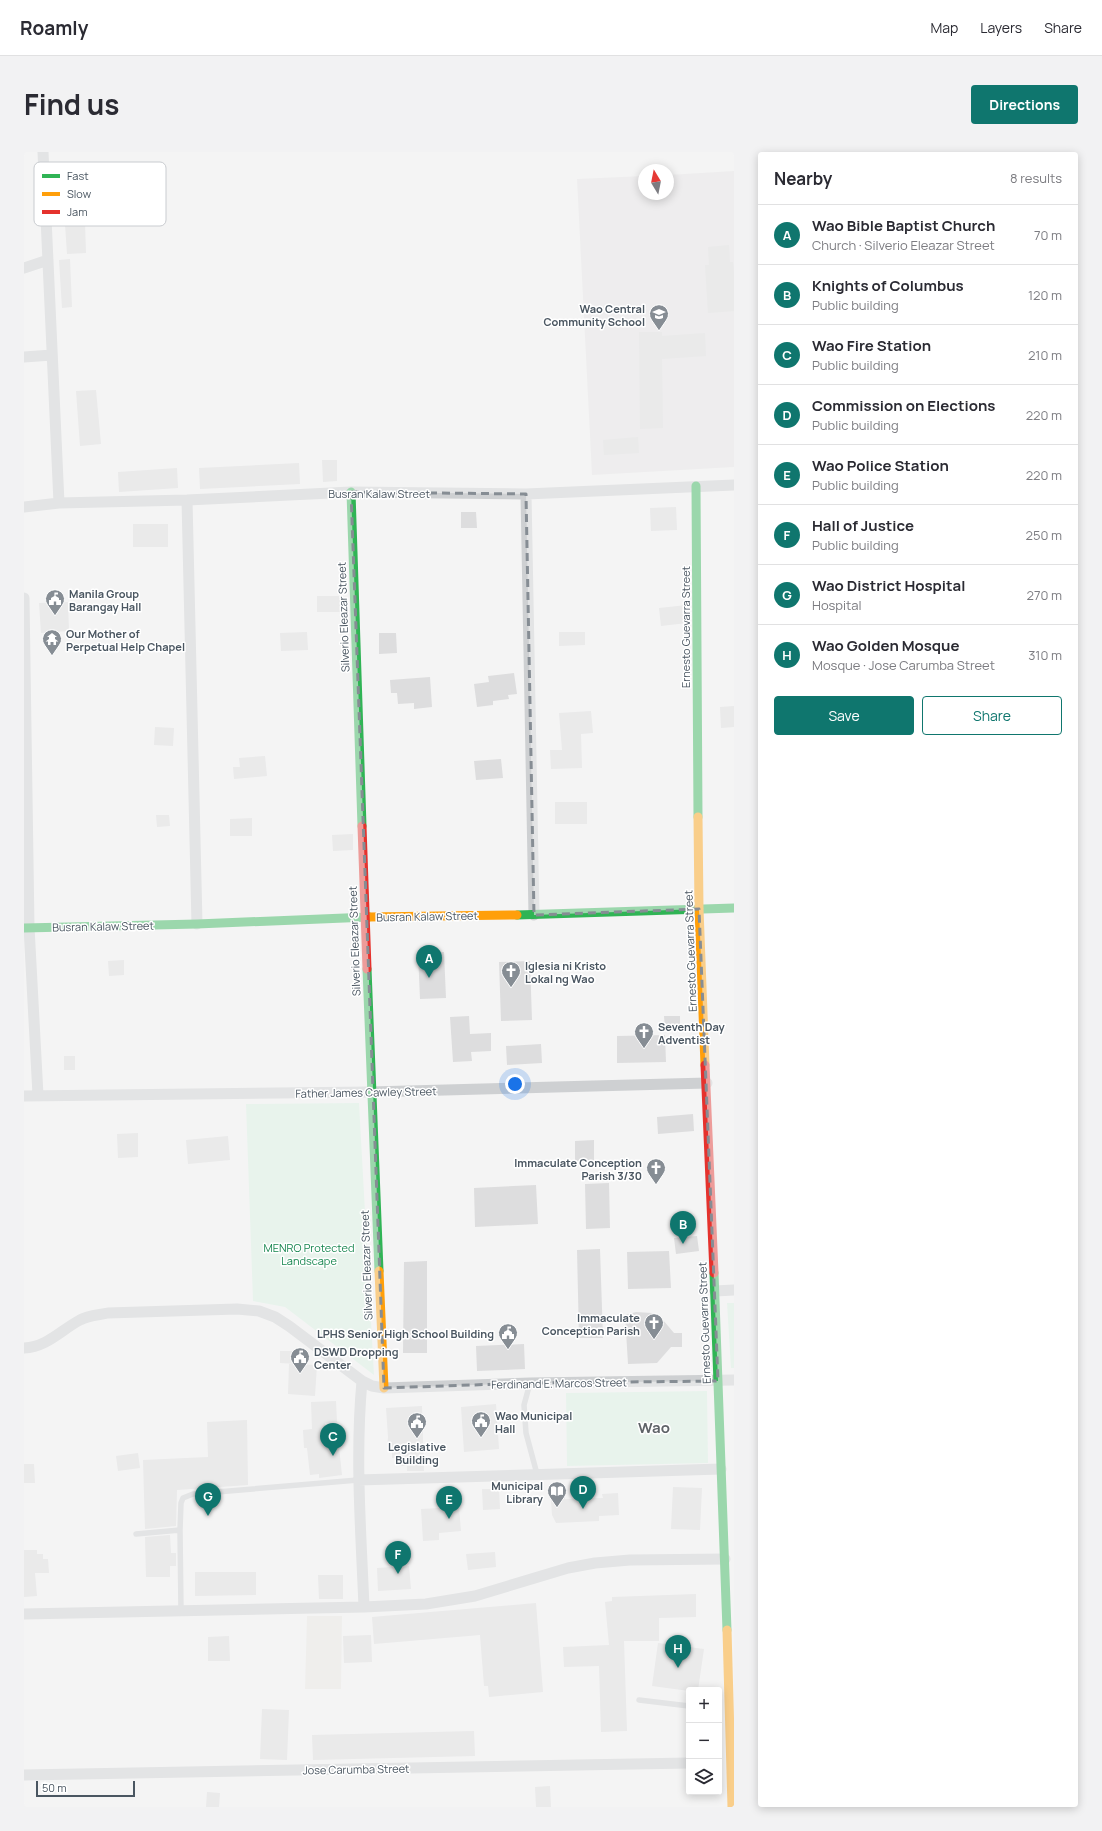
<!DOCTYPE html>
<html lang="en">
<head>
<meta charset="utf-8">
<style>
  :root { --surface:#fff; --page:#f2f2f3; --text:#2b2b33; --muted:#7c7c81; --line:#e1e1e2; --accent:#0f766e }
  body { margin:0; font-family:Manrope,sans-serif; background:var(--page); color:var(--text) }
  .controls { position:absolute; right:12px; bottom:12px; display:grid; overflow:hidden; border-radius:4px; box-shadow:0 2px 10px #0003 }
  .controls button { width:36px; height:36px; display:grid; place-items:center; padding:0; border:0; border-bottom:1px solid var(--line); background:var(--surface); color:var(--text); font:20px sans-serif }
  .compass { position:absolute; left:614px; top:12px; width:36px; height:36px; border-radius:50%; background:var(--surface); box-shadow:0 2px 10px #0003; rotate:350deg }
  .scale { position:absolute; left:12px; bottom:10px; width:99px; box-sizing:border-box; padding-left:4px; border:2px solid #4a5661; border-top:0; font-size:11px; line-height:14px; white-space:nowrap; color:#4a5661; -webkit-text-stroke:3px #fff; paint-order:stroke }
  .you { position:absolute; left:491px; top:932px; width:14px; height:14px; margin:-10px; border:3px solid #fff; border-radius:50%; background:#1a73e8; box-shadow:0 0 0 6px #1a73e833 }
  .badge { display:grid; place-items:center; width:26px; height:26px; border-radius:50%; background:var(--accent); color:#fff; font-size:13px; font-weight:700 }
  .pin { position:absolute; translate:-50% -33px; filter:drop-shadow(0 1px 2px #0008) }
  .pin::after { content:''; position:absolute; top:21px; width:14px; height:12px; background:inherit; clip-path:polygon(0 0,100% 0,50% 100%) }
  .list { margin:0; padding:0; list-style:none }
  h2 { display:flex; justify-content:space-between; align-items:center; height:52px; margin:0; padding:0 16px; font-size:17px }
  h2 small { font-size:13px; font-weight:400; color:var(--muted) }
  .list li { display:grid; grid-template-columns:26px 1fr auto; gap:12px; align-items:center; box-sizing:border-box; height:60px; padding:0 16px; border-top:1px solid var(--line) }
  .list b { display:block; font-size:15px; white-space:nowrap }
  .list p { margin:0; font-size:13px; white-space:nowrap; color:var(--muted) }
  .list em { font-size:13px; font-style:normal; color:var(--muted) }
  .actions { display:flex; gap:8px; padding:12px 16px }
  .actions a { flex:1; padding:9px 0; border:1px solid var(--accent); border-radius:4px; text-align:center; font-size:14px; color:var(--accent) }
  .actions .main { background:var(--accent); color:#fff }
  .icon { flex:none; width:22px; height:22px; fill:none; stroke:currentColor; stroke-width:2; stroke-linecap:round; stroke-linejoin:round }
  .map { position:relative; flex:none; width:710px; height:1655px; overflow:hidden; border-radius:4px }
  header { display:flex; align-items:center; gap:24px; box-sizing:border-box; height:56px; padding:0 20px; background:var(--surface); border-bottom:1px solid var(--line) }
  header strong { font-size:19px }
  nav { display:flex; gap:22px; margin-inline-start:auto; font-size:14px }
  .intro { display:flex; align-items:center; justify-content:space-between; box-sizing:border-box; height:96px; padding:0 24px }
  h1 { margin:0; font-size:28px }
  .button { padding:10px 18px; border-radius:4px; background:var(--accent); color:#fff; font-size:14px; font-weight:700 }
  main { display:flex; gap:24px; padding:0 24px }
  aside { flex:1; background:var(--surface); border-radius:4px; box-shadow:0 2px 10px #0003 }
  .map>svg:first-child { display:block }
  .commercial { fill:#e8e7e3 }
  .education { fill:#e6e5e6 }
  .green { fill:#d9f2e3 }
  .building { fill:#ddddde }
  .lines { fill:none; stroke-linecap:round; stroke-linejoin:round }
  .lane { stroke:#ced0d2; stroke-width:5.5 }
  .street { stroke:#ced0d2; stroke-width:11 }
  .fast { stroke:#30b455; stroke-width:9 }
  .slow { stroke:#ff9f0a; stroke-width:9 }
  .jam { stroke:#e5322d; stroke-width:9 }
  .marked { fill:none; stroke:#868d94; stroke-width:3; stroke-dasharray:8 5; stroke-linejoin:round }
  .labels { text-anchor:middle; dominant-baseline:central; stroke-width:3; stroke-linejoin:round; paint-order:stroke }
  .poi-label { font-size:11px; font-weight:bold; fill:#4a5661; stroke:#fff; text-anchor:start }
  .street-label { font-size:11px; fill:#4a5661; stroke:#fff }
  .park-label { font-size:11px; fill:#17864f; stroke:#fff }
  .district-label { font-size:15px; font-weight:bold; fill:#5f6368; stroke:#fff }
  .key { fill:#fff; stroke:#c9ccd0; stroke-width:1 }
  .key-label { font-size:11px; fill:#4a5661 }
</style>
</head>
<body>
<header>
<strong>Roamly</strong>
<nav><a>Map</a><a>Layers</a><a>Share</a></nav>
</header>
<div class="intro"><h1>Find us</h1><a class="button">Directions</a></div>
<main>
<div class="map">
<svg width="710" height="1655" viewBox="0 0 710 1655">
  <rect width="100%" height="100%" fill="#f4f4f4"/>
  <!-- commercial -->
  <path class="commercial" d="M283 1464H318L317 1537H281Z"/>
  <!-- education -->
  <path class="education" d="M710 19V315L568 323 553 27 620 24V42H644V23Z"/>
  <!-- green -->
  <path class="green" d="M335 951 350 1223 261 1155 229 1149 222 952Z
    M703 1151H710V1216H707Z
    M683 1239 684 1311 543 1314 542 1241Z"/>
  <!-- building -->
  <path class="building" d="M61 71 62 101 43 102 41 72Z
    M705 93 706 110H709L710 121V159L684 161 681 113H685L684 95Z
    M46 107 48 155 38 156 35 108Z
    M615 180H638V184L681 181 682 204 638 207 639 276 616 277Z
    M72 238 77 292 56 294 52 239Z
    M614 285 615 301 580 303 579 288Z
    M298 308H313V329L299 330Z
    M275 311 276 332 176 337 175 316Z
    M153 316 154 336 95 340 94 320Z
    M652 355 653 378 627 379 626 356Z
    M437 360H452L453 376H437Z
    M109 372H144V395H109Z
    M293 444H318V460H293Z
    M44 450 45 479 17 481 15 451Z
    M663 453V471L637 474 635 456Z
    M283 480 284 498 257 499 256 481Z
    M535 480H561V493L535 494Z
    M355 481H372L373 501 355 502Z
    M490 521 493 542 484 543 485 547 469 549V553L453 555 450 532 465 530 464 524Z
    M406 525 408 555 390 557V551L374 552 373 541H367L366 528Z
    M710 554V575L697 576 696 555Z
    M567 559 569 581 557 582 558 616 527 617 526 598H538L535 561Z
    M131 575 150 576 149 594 130 593Z
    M241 604 243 624 210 627 209 615H216L215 606Z
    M477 607 479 626 452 628 450 609Z
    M531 650H563V672H531Z
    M132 663H145L146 674 133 675Z
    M228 666V684H206V667Z
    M329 682V698L309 699 308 683Z
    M420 800 422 846 396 847 394 801Z
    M100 808V823L85 824 84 809Z
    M506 809 508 868 477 869 475 810Z
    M445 864 446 882 467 881V899L447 900 448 909 429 910 426 865Z
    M640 864H656V877L641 878Z
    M641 883 642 910 593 911V884Z
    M517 892 518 911 483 913 482 894Z
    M40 904H51V918H40Z
    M669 962 670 979 634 982 633 965Z
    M114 981V1005L94 1006 93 982Z
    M204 984 206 1008 164 1012 162 988Z
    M570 988V1009H551V989Z
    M585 1031 586 1076 562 1077 561 1032Z
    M512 1033 514 1072 451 1075 450 1036Z
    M673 1084 675 1099 652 1102 650 1086Z
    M576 1097 579 1186H555L553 1098Z
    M645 1099 647 1136 604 1137 603 1100Z
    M403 1109V1201H379L380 1110Z
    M612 1160 628 1161 639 1168 650 1181H658V1195H647L633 1211 604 1212 601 1163Z
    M500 1192 501 1217 453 1219 452 1194Z
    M256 1199H273V1212L256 1211Z
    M265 1212 293 1213 291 1244 264 1242Z
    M312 1249 313 1270 301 1271 303 1296 315 1295 318 1323 295 1326V1322L286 1323 283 1296H280L279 1278 288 1277 287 1250Z
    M472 1252 475 1297 440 1300 437 1255Z
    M398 1254 400 1319H383V1314H375V1306H368V1297L363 1298 364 1285 362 1256Z
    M223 1268 224 1333 153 1338 152 1374 121 1377 119 1308 184 1305 183 1270Z
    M114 1301 116 1316 94 1319 92 1304Z
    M0 1312H10L11 1331H0Z
    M649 1335 678 1336 676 1378 647 1377Z
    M458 1337H475L476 1357 459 1358Z
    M541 1341V1347L579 1346 578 1342 594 1341 595 1363 575 1364V1369L532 1371 528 1363 527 1348 532 1342Z
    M435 1355 437 1379 415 1381V1388L399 1389 397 1357Z
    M146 1383 147 1401H152V1414H146V1425H122L121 1385Z
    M0 1398H13V1402H19V1407H24L25 1421H11L13 1444 0 1445Z
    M471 1400 472 1415 444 1418 442 1402Z
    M369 1408H380V1415L385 1414 387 1437 354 1439 353 1416 369 1415Z
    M171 1420H232V1443L171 1444Z
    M294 1423H319V1447H295Z
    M672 1442V1465L635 1466V1489H600L603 1579 577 1580 575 1514 540 1515 539 1495 585 1493 581 1450 588 1449V1445Z
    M512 1451 519 1540 465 1545 464 1534H460L456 1483 350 1492 348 1465Z
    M347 1483 348 1510 320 1511 319 1484Z
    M205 1484 206 1509H184V1485Z
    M634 1491 680 1497 674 1538H665V1539L628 1534Z
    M238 1557 265 1558 263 1608 236 1607Z
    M450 1579 451 1604 289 1608 288 1583Z
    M526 1634 527 1655H512L511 1635Z
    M183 1640 196 1641 195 1655H182Z"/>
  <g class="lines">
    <!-- lane -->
    <path class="lane" d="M506 1231 500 1253 502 1281 513 1322
      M112 1382 156 1378
      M157 1459 156 1378 157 1351 159 1346 169 1342 334 1328
      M615 1548 665 1554"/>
    <!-- street -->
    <path class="street" d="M19 0 35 351
      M0 116 24 108
      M0 205 28 203
      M502 342 510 763
      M163 348 173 772
      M0 355 35 351 163 348 327 340 502 342 710 333
      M0 446 5 775 14 943
      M0 944 347 940 683 931
      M691 1139 710 1138
      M0 1196C23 1195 37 1178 56 1168 64 1163 75 1163 84 1161L213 1157 235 1159 251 1165 265 1174 338 1229 348 1234 360 1236 506 1231 710 1228
      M338 1229C331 1305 337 1380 340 1455
      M334 1328 697 1317
      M0 1462 340 1455 402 1452 451 1444 544 1416 571 1411 606 1408 701 1407
      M0 1623 665 1611"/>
    <!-- fast -->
    <path class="fast" d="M672 334 674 665
      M327 340 338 674
      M493 763 710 756
      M0 776 173 772 345 765
      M343 817 355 1119
      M690 1121 703 1478"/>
    <!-- slow -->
    <path class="slow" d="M674 665 675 757 681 913
      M345 765 493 763
      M355 1119 360 1236
      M703 1478 708 1655"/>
    <!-- jam -->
    <path class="jam" d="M338 674 343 817
      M681 913 690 1121"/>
  </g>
  <!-- marked area -->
  <path d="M0 0H710V1655H0ZM327 340 502 342 510 763 675 757 694 1229 506 1231 360 1236Z" fill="#f4f4f4" fill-opacity=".55" fill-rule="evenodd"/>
  <path class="marked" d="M327 340 502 342 510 763 675 757 694 1229 506 1231 360 1236Z"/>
  <!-- icons -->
  <defs>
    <g id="school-pin" transform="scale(1)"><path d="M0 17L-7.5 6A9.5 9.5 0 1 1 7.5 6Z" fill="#868d94" stroke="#fff"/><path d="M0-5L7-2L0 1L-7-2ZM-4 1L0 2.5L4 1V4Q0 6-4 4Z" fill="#fff"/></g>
    <g id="civic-pin" transform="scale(1)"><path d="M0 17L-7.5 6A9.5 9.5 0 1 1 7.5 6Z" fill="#868d94" stroke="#fff"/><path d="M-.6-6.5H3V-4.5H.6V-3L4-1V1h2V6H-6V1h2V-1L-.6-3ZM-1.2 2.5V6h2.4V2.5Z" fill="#fff"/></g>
    <g id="temple-pin" transform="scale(1)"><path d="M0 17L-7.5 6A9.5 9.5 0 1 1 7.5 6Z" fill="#868d94" stroke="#fff"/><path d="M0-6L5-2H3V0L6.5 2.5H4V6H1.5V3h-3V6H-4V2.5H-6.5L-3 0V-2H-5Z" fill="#fff"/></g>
    <g id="church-pin" transform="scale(1)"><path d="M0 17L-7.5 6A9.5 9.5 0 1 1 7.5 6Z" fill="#868d94" stroke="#fff"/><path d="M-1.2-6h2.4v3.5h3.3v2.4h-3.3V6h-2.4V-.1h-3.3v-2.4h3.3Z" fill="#fff"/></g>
    <g id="library-pin" transform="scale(1)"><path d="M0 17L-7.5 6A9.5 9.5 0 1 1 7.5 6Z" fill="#868d94" stroke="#fff"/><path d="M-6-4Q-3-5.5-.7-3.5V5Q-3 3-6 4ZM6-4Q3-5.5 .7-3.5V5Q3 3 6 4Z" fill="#fff"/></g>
  </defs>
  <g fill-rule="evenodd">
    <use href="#school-pin" x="635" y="162"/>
    <use href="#civic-pin" x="31" y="447"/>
    <use href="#temple-pin" x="28" y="487"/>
    <use href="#church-pin" x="487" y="819"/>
    <use href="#church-pin" x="620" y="880"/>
    <use href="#church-pin" x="632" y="1016"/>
    <use href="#church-pin" x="630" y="1171"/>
    <use href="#civic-pin" x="484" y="1181"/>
    <use href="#civic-pin" x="276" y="1205"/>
    <use href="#civic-pin" x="457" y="1269"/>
    <use href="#civic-pin" x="393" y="1270"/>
    <use href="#library-pin" x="533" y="1339"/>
  </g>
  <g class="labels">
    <!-- poi labels -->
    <g class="poi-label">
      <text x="621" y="156" text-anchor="end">Wao Central<tspan x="621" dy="13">Community School</tspan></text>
      <text x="45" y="441">Manila Group<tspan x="45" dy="13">Barangay Hall</tspan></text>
      <text x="42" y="481">Our Mother of<tspan x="42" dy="13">Perpetual Help Chapel</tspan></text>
      <text x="501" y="813">Iglesia ni Kristo<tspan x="501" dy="13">Lokal ng Wao</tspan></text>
      <text x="634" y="874">Seventh Day<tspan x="634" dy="13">Adventist</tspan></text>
      <text x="618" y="1010" text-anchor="end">Immaculate Conception<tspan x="618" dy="13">Parish 3/30</tspan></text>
      <text x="616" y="1165" text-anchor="end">Immaculate<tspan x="616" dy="13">Conception Parish</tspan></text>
      <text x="470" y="1181" text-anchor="end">LPHS Senior High School Building</text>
      <text x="290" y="1199">DSWD Dropping<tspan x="290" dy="13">Center</tspan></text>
      <text x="471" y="1263">Wao Municipal<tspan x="471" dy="13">Hall</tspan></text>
      <text x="393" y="1294" text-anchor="middle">Legislative<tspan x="393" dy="13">Building</tspan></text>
      <text x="519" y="1333" text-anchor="end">Municipal<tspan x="519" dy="13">Library</tspan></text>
    </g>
    <!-- street labels -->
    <g class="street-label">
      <text x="355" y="341">Busran Kalaw Street</text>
      <text transform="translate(319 465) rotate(-92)">Silverio Eleazar Street</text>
      <text transform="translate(661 475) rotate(-90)">Ernesto Guevarra Street</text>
      <text transform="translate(403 764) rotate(-1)">Busran Kalaw Street</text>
      <text transform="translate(79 774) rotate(-1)">Busran Kalaw Street</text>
      <text transform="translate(330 789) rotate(-92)">Silverio Eleazar Street</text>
      <text transform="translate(666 799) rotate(-92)">Ernesto Guevarra Street</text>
      <text transform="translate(342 940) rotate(-1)">Father James Cawley Street</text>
      <text transform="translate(342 1113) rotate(-92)">Silverio Eleazar Street</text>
      <text transform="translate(680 1171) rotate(-92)">Ernesto Guevarra Street</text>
      <text transform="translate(535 1231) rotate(-1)">Ferdinand E. Marcos Street</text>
      <text transform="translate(332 1617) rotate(-1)">Jose Carumba Street</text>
    </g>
    <!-- park labels -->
    <g class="park-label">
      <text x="285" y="1095">MENRO Protected<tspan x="285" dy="13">Landscape</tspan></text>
    </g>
    <!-- district labels -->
    <g class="district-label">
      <text x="630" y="1275">Wao</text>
    </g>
  </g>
  <!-- legend -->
  <rect x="10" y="10" width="132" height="64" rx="6" class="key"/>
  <rect x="18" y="22" width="18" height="4" fill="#30b455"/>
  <rect x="18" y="40" width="18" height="4" fill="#ff9f0a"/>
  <rect x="18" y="58" width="18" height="4" fill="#e5322d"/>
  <g class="key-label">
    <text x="43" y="28">Fast</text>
    <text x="43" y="46">Slow</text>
    <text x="43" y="64">Jam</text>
  </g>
</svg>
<div class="controls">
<button>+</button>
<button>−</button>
<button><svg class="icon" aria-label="layers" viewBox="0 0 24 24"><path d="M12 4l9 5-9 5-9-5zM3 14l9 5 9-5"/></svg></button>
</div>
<svg class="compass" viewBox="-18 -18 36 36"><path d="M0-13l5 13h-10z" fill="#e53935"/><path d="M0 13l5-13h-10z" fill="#7c7c81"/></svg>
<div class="scale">50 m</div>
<div class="you"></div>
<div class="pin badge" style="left:405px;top:826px">A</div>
<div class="pin badge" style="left:659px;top:1092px">B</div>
<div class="pin badge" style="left:309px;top:1304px">C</div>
<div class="pin badge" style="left:559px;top:1357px">D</div>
<div class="pin badge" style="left:425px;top:1367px">E</div>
<div class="pin badge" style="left:374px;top:1422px">F</div>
<div class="pin badge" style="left:184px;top:1364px">G</div>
<div class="pin badge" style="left:654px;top:1516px">H</div>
</div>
<aside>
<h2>Nearby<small>8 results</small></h2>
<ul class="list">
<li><span class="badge">A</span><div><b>Wao Bible Baptist Church</b><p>Church · Silverio Eleazar Street</p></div><em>70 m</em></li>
<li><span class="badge">B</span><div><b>Knights of Columbus</b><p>Public building</p></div><em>120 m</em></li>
<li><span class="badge">C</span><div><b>Wao Fire Station</b><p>Public building</p></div><em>210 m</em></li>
<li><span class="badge">D</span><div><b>Commission on Elections</b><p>Public building</p></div><em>220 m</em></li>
<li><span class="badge">E</span><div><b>Wao Police Station</b><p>Public building</p></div><em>220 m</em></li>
<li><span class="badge">F</span><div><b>Hall of Justice</b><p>Public building</p></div><em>250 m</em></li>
<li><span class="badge">G</span><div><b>Wao District Hospital</b><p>Hospital</p></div><em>270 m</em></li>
<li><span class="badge">H</span><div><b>Wao Golden Mosque</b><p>Mosque · Jose Carumba Street</p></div><em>310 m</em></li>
</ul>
<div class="actions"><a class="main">Save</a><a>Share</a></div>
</aside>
</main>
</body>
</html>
